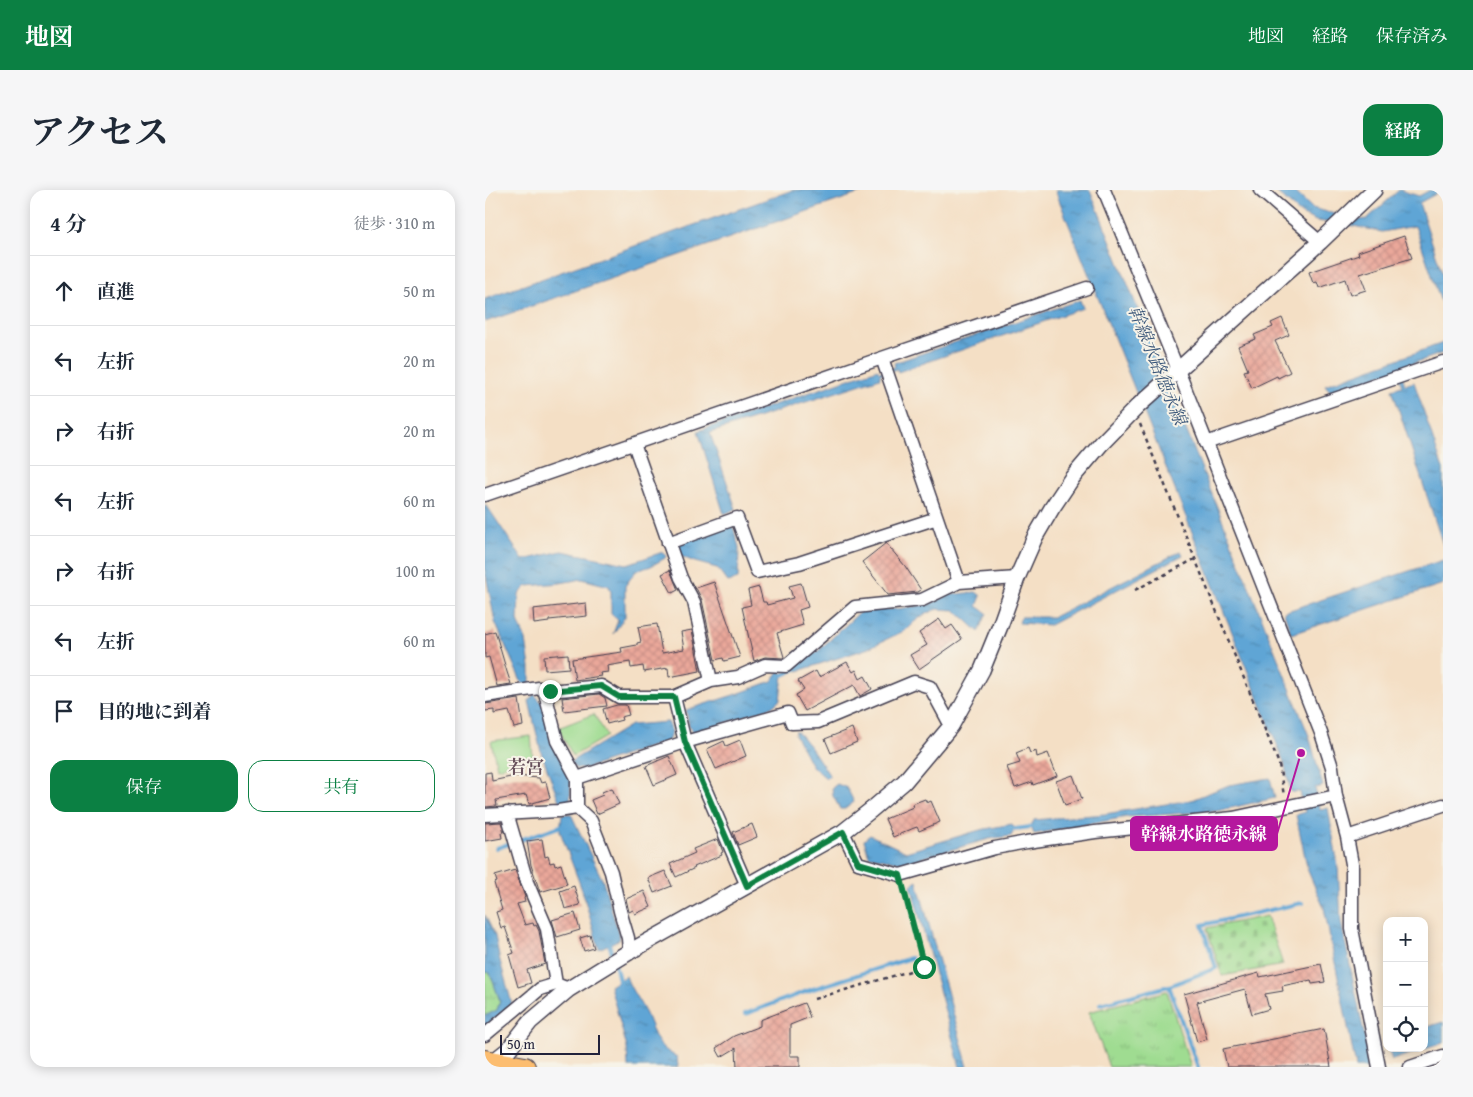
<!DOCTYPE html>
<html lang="ja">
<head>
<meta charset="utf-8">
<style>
  :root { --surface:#fff; --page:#f6f6f7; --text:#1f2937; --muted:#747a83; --line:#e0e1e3; --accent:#0b8043 }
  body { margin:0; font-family:"Gentium Book Plus","Noto Serif JP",serif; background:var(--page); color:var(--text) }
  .controls { position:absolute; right:15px; bottom:15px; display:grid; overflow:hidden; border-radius:10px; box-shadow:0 2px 12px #0003 }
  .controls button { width:45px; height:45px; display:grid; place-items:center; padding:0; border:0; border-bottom:1px solid var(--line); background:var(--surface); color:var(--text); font:25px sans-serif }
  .scale { position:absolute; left:15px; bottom:12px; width:100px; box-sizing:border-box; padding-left:5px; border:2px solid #22223b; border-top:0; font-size:14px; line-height:18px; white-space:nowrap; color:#22223b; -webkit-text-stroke:4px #f7f3e8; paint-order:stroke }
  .stop { position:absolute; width:15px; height:15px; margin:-11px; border:4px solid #0b8043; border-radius:50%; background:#fff }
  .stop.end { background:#0b8043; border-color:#fff; box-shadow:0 1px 5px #0008 }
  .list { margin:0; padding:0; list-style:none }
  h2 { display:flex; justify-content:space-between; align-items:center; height:65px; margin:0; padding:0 20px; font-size:21px }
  h2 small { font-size:16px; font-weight:400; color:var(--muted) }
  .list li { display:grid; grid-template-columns:32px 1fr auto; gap:15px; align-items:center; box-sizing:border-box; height:70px; padding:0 20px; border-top:1px solid var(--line) }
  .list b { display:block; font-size:19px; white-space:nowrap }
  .list em { font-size:16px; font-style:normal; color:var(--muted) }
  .actions { display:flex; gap:10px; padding:15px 20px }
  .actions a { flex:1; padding:11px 0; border:1px solid var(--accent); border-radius:15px; text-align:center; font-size:18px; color:var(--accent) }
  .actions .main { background:var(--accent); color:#fff }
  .icon { flex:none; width:28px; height:28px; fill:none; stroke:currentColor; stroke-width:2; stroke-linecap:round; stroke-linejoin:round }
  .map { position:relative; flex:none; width:958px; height:877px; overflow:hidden; border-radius:15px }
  header { display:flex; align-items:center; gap:30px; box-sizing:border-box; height:70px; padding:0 25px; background:var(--accent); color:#fff }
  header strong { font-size:24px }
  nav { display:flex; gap:28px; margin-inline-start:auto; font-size:18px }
  .intro { display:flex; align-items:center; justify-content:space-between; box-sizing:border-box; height:120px; padding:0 30px }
  h1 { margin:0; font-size:35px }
  .button { padding:12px 22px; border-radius:15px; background:var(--accent); color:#fff; font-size:18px; font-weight:700 }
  main { display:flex; gap:30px; padding:0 30px }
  aside { flex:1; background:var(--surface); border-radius:15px; box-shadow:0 2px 12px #0003 }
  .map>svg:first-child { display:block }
  .grass { fill:url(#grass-tufts); stroke:#607f66 }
  .cemetery { fill:url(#cemetery-stones); stroke:#607f66 }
  .garden { fill:#9fdc91; stroke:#607f66 }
  .water { fill:url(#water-ripples); stroke:#406488 }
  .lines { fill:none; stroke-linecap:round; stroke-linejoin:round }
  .stream { stroke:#5fa5d5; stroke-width:4 }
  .building { fill:url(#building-cross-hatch) }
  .minor-casing { stroke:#423e50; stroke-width:15 }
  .tertiary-casing { stroke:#423e50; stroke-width:18 }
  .trunk-casing { stroke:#423e50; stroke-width:22 }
  .path { stroke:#423e50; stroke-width:2.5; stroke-dasharray:4 4; stroke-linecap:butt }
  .minor { stroke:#fff; stroke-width:12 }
  .tertiary { stroke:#fff; stroke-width:15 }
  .trunk { stroke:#fcbd6f; stroke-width:20 }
  .route { stroke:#0b8043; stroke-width:6 }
  .labels { text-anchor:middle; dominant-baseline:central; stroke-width:4; stroke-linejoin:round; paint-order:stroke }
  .water-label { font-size:18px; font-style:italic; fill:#3a5679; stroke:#f7f3e8 }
  .neighbourhood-label { font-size:18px; font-weight:bold; fill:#68515c; stroke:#f7f3e8 }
  .leader { fill:none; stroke:#b5179e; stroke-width:2 }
  .callout-dot { fill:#b5179e; stroke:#f7f3e8; stroke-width:2 }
  .callout { fill:#b5179e; stroke:#b5179e; stroke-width:2 }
  .callout-label { font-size:18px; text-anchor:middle; font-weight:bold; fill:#fff }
</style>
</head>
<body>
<header>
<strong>地図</strong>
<nav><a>地図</a><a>経路</a><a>保存済み</a></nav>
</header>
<div class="intro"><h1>アクセス</h1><a class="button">経路</a></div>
<main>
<aside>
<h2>4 分<small>徒歩 · 310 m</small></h2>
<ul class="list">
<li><svg class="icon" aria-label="ahead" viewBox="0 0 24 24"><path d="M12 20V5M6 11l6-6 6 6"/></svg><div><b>直進</b></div><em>50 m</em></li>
<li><svg class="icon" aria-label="left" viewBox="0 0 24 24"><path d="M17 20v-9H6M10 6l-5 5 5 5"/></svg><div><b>左折</b></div><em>20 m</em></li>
<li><svg class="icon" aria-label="right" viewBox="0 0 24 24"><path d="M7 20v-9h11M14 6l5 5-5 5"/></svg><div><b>右折</b></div><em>20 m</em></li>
<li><svg class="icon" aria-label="left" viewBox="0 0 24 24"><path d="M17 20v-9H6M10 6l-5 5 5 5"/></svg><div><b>左折</b></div><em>60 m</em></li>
<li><svg class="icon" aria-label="right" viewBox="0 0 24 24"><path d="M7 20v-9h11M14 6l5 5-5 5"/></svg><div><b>右折</b></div><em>100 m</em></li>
<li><svg class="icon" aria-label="left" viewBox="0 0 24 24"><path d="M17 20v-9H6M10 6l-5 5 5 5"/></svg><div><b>左折</b></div><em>60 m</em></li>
<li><svg class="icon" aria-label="arrive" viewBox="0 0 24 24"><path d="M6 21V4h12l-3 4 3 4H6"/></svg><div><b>目的地に到着</b></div></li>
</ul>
<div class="actions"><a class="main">保存</a><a>共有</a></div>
</aside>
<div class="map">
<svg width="958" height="877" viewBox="0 0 958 877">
  <defs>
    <pattern id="grass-tufts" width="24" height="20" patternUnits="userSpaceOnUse" patternTransform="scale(1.25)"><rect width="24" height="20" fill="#9fdc91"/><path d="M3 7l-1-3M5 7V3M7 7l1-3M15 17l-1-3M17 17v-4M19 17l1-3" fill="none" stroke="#89bc7e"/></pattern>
    <pattern id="cemetery-stones" width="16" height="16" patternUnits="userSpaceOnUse" patternTransform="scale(1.25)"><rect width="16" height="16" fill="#9fdc91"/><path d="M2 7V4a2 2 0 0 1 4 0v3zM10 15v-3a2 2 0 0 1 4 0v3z" fill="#89bc7e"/></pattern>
    <pattern id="water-ripples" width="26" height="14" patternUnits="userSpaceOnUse" patternTransform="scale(1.25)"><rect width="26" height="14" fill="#5fa5d5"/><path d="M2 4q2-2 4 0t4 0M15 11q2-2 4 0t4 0" fill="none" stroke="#4e86ae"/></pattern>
    <pattern id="building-cross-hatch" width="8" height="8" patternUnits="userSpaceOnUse" patternTransform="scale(1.25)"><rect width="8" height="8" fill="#eaa79a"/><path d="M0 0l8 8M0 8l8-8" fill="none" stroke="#c88f86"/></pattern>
  </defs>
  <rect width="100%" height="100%" fill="#f7f3e8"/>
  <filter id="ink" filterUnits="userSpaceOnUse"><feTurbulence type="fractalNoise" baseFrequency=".02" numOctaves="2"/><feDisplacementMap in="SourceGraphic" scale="10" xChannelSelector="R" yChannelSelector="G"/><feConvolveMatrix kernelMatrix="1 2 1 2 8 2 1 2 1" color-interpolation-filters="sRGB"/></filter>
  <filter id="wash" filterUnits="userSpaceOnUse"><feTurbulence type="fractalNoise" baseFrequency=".0096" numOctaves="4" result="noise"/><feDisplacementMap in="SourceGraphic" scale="20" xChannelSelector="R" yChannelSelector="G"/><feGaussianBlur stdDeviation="1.12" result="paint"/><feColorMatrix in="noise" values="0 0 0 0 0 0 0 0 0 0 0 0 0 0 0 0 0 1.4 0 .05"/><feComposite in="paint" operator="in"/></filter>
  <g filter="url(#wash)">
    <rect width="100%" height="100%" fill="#f4dfc5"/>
    <!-- grass -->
    <path class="grass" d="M0 782 5 783 15 811 12 820 0 826Z
      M682 801 706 877H624L604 822Z"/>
    <!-- cemetery -->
    <path class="cemetery" d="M782 726 798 775 737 786 722 738Z"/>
    <!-- garden -->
    <path class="garden" d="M109 524 122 546 88 566 73 538Z
      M46 546 48 569 12 578 6 551Z"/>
    <!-- water -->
    <path class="water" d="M308 0H384L0 132V109Z
      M570 0H605L824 546 838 596 830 598 835 620 843 618 853 676 856 732 886 877H871L839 718 823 681 811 625 820 622 815 602H806L799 572Z
      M789 0H808L827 18 873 30 882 29 914 0 934 6 945 0H958L934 13 958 86V118L930 36 897 42 864 35 831 31 816 24Z
      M595 110 598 118 413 182 412 179 395 184V188L225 243 251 319 239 324 213 241 393 179 394 182 410 177 409 173Z
      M958 153V163L915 178 920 195 929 192 958 279V355L907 199 917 196 911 180 846 202 840 195Z
      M0 316H2L38 370 77 361 142 374 178 362 181 365 180 368 166 376 151 381 140 396V427L128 444 133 430 126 424V402L124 396 97 389 75 393 42 396 34 404 33 431 41 450 45 477V495L38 496 10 432 0 380Z
      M245 336 248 337 254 357 253 389 243 392 232 378 210 372 195 366 192 361 193 354Z
      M696 361 698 365 565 435 534 433 536 427H568Z
      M958 370V394L806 444 799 422Z
      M491 402 496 406 492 416 502 423 494 442 470 420 452 419 440 424 429 432 421 440 381 459 313 481 309 476 333 461 376 421 412 419 445 414 464 405Z
      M295 480 298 485 295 510 287 517 208 544 204 536 201 520 252 504 287 491Z
      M49 504 57 513 86 585 85 613 76 616 56 562 44 511Z
      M183 532 187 542 183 551 99 579 90 578 85 572 146 535Z
      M311 540 326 558 345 586 341 588 327 576 310 544Z
      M785 588 790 608 732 621 642 627 549 644 546 637 549 630 620 624 706 610 744 595Z
      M352 594 362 598 369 612 360 619H355L348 606 347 598Z
      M77 624H86L118 691 135 749 114 759 97 700 75 641Z
      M527 634 530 639 526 646 504 649 419 673 384 666 379 650 385 645 421 662 495 640Z
      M432 691 483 877H475L426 695Z
      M0 725 10 746 15 771 27 814 0 837V826L12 820 15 811 5 783 0 782Z
      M141 786C146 801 155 811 161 824 171 846 169 855 192 867L193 877H143L142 858 125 796Z
      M958 832V853L907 870 903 858H939V838Z"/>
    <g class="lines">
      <!-- stream -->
      <path class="stream" d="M298 485 311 479
        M530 639 546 637
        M12 658 76 636
        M123 750 128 767
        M130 774 135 794
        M615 814 684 796
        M260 824 328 799 426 768
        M713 877 684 796 731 778 717 735 817 713"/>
    </g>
    <g id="blocks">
      <!-- building -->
      <path class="building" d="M919 46 927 68 875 84 881 100 865 105 860 89 834 98 832 92 828 93 824 82 874 65 873 62Z
        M797 128 804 145 790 151 805 182 793 188 792 186 767 198 759 181 763 180 753 156 771 149 769 145 788 137 786 133Z
        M401 353 420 376 436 400 433 402 403 405 377 372Z
        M185 380 193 400 187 403 177 384Z
        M229 392 255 467 239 471 238 468 230 470 217 410 211 398Z
        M316 393 323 417 314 420 318 435 292 443 299 467 298 468 280 467 269 471 257 417 266 415 263 400 274 397 278 412H281L282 415 308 408 304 396Z
        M101 413 102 426 64 430V432L49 434 48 419Z
        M454 429 461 439 467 435 477 449 434 479 425 465 442 455 434 443Z
        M172 434 177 463 199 459 196 442 207 440 215 481 184 487 183 478 159 482 158 476 146 478 145 472 122 476 123 482 115 483 116 486 90 490 87 469 137 462 136 458 152 455V453L156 452 153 437Z
        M10 441 22 482 26 494 12 496 4 467 0 468V444Z
        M83 464 84 478 60 480 59 466Z
        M362 472 368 482 371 480 375 489 380 486 387 499 375 506 369 495 320 521 311 505 319 500 313 491 331 481 334 487Z
        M114 504 120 508 122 516 79 521 77 508Z
        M34 509 38 536 29 538 24 521 9 524V520L0 521V514Z
        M132 515H141L144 525 136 527 137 530 122 534 118 519Z
        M367 538 372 552 346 563 340 549Z
        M255 550 261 566 231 579 222 559 239 551 241 556Z
        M543 558 545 563 551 561 552 567 563 563 572 586 548 595 547 592 530 598 522 577 535 573 531 563Z
        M184 566 192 585 169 595 161 576Z
        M6 582 7 591 30 586 54 588 56 593 61 592 65 608 44 614 41 605 11 610 12 616 0 617V583Z
        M588 585 597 609 580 615 571 591Z
        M127 598 134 614 112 624 106 610 118 605 117 602Z
        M440 609 442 613 446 611 455 632 434 641 432 637 429 638 408 647 400 629 428 617 427 614Z
        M16 632 19 642 16 643 17 648 0 651V633Z
        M267 634 272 647 253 655 248 642Z
        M57 649 60 667 63 666 65 673 69 672 70 676 76 674 82 694 55 702 46 675 42 651Z
        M233 649 238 662 236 663 237 665 209 677 210 678 191 687 185 674 210 663 208 659Z
        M30 680 40 707 39 708 40 712 32 714 40 735 48 733 49 736 51 735 54 741 60 774 42 780 46 793 33 797 24 765 29 763 20 737 16 738 11 722 17 720 9 693 12 692 10 686Z
        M180 681 187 696 169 703 163 688Z
        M89 696 95 715 80 719 75 701Z
        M159 701 166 717 150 724 148 720 144 722 141 709Z
        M90 723 95 740 72 747 67 730Z
        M105 745 109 758 99 761 95 748Z
        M836 774 840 792 827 794 826 790 797 796 798 801 780 804 784 819 767 824 760 799 712 812 722 849 712 852 699 804 774 783 775 787Z
        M319 813 325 827 305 835V866H315V877H252L251 858 236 867 231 858 249 846 275 836V830Z
        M839 839 846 877H742L738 859Z"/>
    </g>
  </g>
  <g filter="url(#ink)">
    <use href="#blocks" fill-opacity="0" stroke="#423e50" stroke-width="1"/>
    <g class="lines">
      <!-- minor casing -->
      <g class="minor-casing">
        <path id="minor" d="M619 0 693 180 836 543 847 577 851 606 862 647 867 674V739L894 877
          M775 0 835 52
          M397 168 602 98
          M721 253 958 172
          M149 254 196 388 209 412 226 491
          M0 305 397 168 474 392 532 388
          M183 353 252 328 272 382 314 373 452 328
          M60 503 65 501 116 496 134 507H189L226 491 253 487 280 475 301 476 370 417 437 410 474 392
          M0 506 54 498 60 503 72 551 92 588 200 552 303 523 307 533 333 532 429 492 445 497 466 536
          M189 507 200 552 262 696
          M92 588V618L106 631 126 682 135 721 143 748 144 762
          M22 623 42 692 62 739 71 794 84 799
          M0 625 73 621 92 618
          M358 642 373 673 415 685 510 658 542 652 610 642 748 628 851 606
          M862 647 958 615
          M0 845 55 799 71 794
          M925 877 958 866"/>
      </g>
      <!-- tertiary casing -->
      <g class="tertiary-casing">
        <path id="tertiary" d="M4 875 23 860 45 832 84 799 144 762 358 642 386 620 419 592 466 536 497 480 515 436 532 388 550 347 567 318 587 288 616 254 653 216 835 52 889 0"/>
      </g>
      <!-- trunk casing -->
      <g class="trunk-casing">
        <path id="trunk" d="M0 870 40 877"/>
      </g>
      <!-- path -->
      <path class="path" d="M655 234 794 574 799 606
        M650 400 710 369
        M329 809 439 777 418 696"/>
      <!-- minor -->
      <use href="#minor" class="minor"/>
      <!-- tertiary -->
      <use href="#tertiary" class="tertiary"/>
      <!-- trunk -->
      <use href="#trunk" class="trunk"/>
    </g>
  </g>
  <g class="lines" filter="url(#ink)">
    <!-- route -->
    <path class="route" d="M65 501 116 496 134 507H189L200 552 262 696 358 642 373 673 415 685 439 777"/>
  </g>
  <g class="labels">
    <!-- water labels -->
    <g class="water-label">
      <text transform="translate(673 175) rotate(68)">幹線水路徳永線</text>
    </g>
    <!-- neighbourhood labels -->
    <g class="neighbourhood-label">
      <text x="41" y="576">若宮</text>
    </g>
  </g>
  <!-- callouts -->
  <path class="leader" d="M816 563L792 644"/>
  <circle class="callout-dot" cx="816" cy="563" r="5"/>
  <rect class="callout" x="646" y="627" width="146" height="33" rx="5"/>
  <g class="callout-label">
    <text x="719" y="650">幹線水路徳永線</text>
  </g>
</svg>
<div class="controls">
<button>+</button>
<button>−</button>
<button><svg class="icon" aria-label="locate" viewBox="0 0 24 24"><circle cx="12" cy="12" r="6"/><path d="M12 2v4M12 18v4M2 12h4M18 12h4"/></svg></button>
</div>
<div class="scale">50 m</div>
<div class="stop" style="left:439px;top:777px"></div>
<div class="stop end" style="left:65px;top:501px"></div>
</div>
</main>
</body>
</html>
